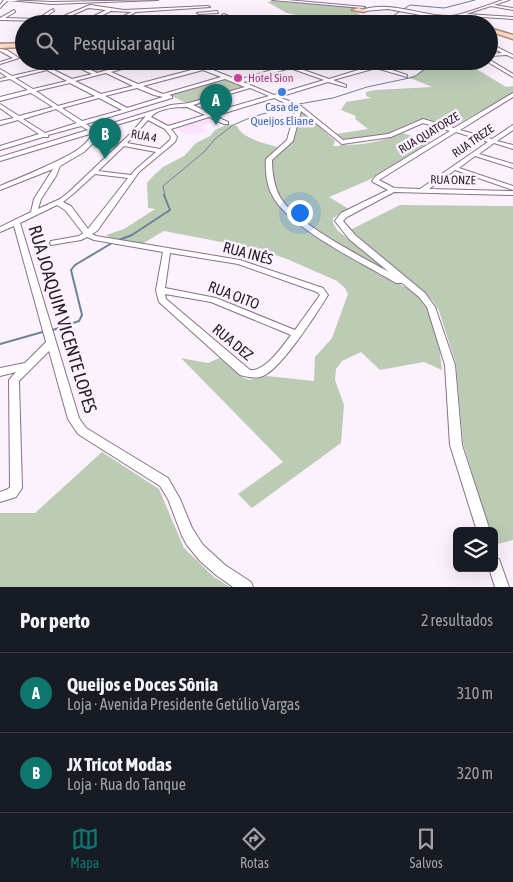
<!DOCTYPE html>
<html lang="pt">
<head>
<meta charset="utf-8">
<style>
  :root { --surface:#171b24; --page:#20242c; --text:#f1f3f6; --muted:#9ea1a6; --line:#363941; --accent:#0f766e }
  body { margin:0; font-family:"Asap Condensed",sans-serif; background:var(--page); color:var(--text) }
  .controls { position:absolute; right:15px; bottom:15px; display:grid; overflow:hidden; border-radius:8px; box-shadow:0 5px 20px #0002 }
  .controls button { width:45px; height:45px; display:grid; place-items:center; padding:0; border:0; border-bottom:1px solid var(--line); background:var(--surface); color:var(--text); font:25px sans-serif }
  .you { position:absolute; left:299px; top:212px; width:18px; height:18px; margin:-12px; border:4px solid #fff; border-radius:50%; background:#1a73e8; box-shadow:0 0 0 8px #1a73e833 }
  .badge { display:grid; place-items:center; width:32px; height:32px; border-radius:50%; background:var(--accent); color:#fff; font-size:16px; font-weight:700 }
  .pin { position:absolute; translate:-50% -41px; filter:drop-shadow(0 1px 2px #0008) }
  .pin::after { content:''; position:absolute; top:26px; width:18px; height:15px; background:inherit; clip-path:polygon(0 0,100% 0,50% 100%) }
  .list { margin:0; padding:0; list-style:none }
  h2 { display:flex; justify-content:space-between; align-items:center; height:65px; margin:0; padding:0 20px; font-size:21px }
  h2 small { font-size:16px; font-weight:400; color:var(--muted) }
  .list li { display:grid; grid-template-columns:32px 1fr auto; gap:15px; align-items:center; box-sizing:border-box; height:80px; padding:0 20px; border-top:1px solid var(--line) }
  .list b { display:block; font-size:19px; white-space:nowrap }
  .list p { margin:0; font-size:16px; white-space:nowrap; color:var(--muted) }
  .list em { font-size:16px; font-style:normal; color:var(--muted) }
  .icon { flex:none; width:28px; height:28px; fill:none; stroke:currentColor; stroke-width:2; stroke-linecap:round; stroke-linejoin:round }
  .map { position:relative; flex:none; width:513px; height:587px; overflow:hidden }
  .search { position:absolute; background:var(--surface); box-shadow:0 5px 20px #0002; left:15px; right:15px; top:15px; height:55px; display:flex; align-items:center; gap:12px; box-sizing:border-box; padding:0 18px; border-radius:28px; color:var(--muted); font-size:19px }
  .sheet { height:225px; background:var(--surface) }
  nav { display:flex; justify-content:space-around; align-items:center; box-sizing:border-box; height:70px; border-top:1px solid var(--line); background:var(--surface); font-size:14px; color:var(--muted) }
  nav a { display:grid; justify-items:center; gap:2px }
  nav .on { color:var(--accent) }
  .map>svg:first-child { display:block }
  .built { fill:#fbe2fe }
  .green { fill:#bccbb4 }
  .lines { fill:none; stroke-linecap:round; stroke-linejoin:round }
  .stream-far1 { stroke:#6d8295; stroke-width:1 }
  .stream { stroke:#6d8295; stroke-width:2 }
  .minor-casing { stroke:#88718a; stroke-width:2 }
  .major-casing { stroke:#af8b78; stroke-width:3 }
  .minor { fill:#fff; fill-rule:evenodd }
  .major { fill:#fbddc8; fill-rule:evenodd }
  .major-bridge-casing { stroke:#af8b78; stroke-width:6; stroke-linecap:butt }
  .major-bridge { stroke:#fbddc8; stroke-width:5 }
  .wall { fill:#aea3c1 }
  .shaded-wall { fill:#8d859d }
  .hotel-dot { fill:#d1479c; stroke:#fcf2fd; stroke-width:2 }
  .shop-dot { fill:#3f7fe0; stroke:#fcf2fd; stroke-width:2 }
  .labels { text-anchor:middle; dominant-baseline:central; stroke-width:5; stroke-linejoin:round; paint-order:stroke }
  .far-hotel-label { font-size:12px; fill:#b23c85; stroke:#fcf2fd; text-anchor:start }
  .far-shop-label { font-size:12px; fill:#366cbe; stroke:#fcf2fd }
  .far-street-label { font-size:12px; fill:#261d27; stroke:#fcf2fd }
  .street-label { font-size:15px; fill:#261d27; stroke:#fcf2fd }
  .near-street-label { font-size:18px; fill:#261d27; stroke:#fcf2fd }
</style>
</head>
<body>
<div class="map">
<svg width="513" height="587" viewBox="0 0 513 587">
  <rect width="100%" height="100%" fill="#fcf2fd"/>
  <!-- built -->
  <path class="built" d="M207 118 214 122 200 127 209 132 188 135 176 128Z"/>
  <!-- green -->
  <path class="green" d="M273 1 357 7 352 10 361 15 360 23 322 24 313 19 287 13 267 2Z
    M86 61H101L117 69 97 74 75 64Z
    M432 61H475V66L478 70 506 87 513 86V93L452 127 425 120 415 121 386 134 346 141 336 134 368 129 355 119 356 116 341 110 346 102 371 98 366 96V92L375 90 432 87 408 77 416 75Z
    M223 79 245 87 189 104 169 95Z
    M301 110 335 141 333 146H339L341 144C360 147 386 140 403 133L430 142 369 180 329 197 349 209 333 218V223L337 230 398 279 307 223 285 204 279 196 273 176V157L292 142Z
    M228 124 237 126C243 140 267 143 280 148L266 159 273 196 286 212 377 271 415 293 425 302 438 336 442 370 424 362 380 370 361 352 342 361 336 369 335 380 344 405 341 443 252 508 238 494 283 462 181 358 208 363 219 358 244 378 250 380 267 376 314 381 315 357 332 338 348 294 345 288 337 281 287 259 257 249 164 231 142 244 111 238 106 235 124 229 155 209 148 208 147 183 154 175 163 167 184 156 196 143 210 136 215 130Z
    M400 205 513 206V540L494 545V531H490L463 443 456 364 439 311 433 301 423 291 350 230Z
    M102 452 159 489 184 548 214 577 230 587H0V513H35Z"/>
  <g class="lines">
    <!-- stream-far1 -->
    <path class="stream-far1" d="M374 19 391 17 410 5 444 8 475 0
      M0 43 12 44
      M16 47 24 48
      M299 104 333 98 367 87 414 77 437 61
      M165 196 163 186 204 152 215 139 233 125 252 117 291 106"/>
    <!-- stream -->
    <path class="stream" d="M119 240 132 235 170 210 164 195
      M50 331 79 321 82 315 71 270 75 265 112 243
      M0 344 46 331"/>
    <!-- minor casing -->
    <g class="minor-casing">
      <path id="minor" d="M4 0 52 2 158 0 52 4 8 0 0 8V5Z
        M272 0H287L365 7 363 8Z
        M503 0H509L494 5 513 8V10L491 6 466 14 513 17V19L466 16 464 15 458 16 464 17 474 22V24L462 19 426 16 388 9 364 11 362 10C391 0 422 17 451 16 462 15 491 4 503 0Z
        M90 5 124 10 208 6 210 7 136 12 113 24H107L132 12 111 11 84 24H78L106 10 88 8 59 21 78 24 46 21 0 20V18L14 10 15 12 5 18 37 19 53 9 54 11 42 19 54 20Z
        M217 11 218 13 199 14 197 13Z
        M224 14 248 24H242L230 19 147 24H119L226 17 222 15Z
        M489 43 513 55V58L507 55 489 56V54L502 53 489 46Z
        M0 49 7 50 19 58 0 64V62L13 58 0 51Z
        M490 60 513 74V77L486 61Z
        M84 61 77 63 97 73 115 68 100 61C107 61 112 66 119 67 126 68 141 61 151 61L111 72 138 84 199 68 183 61C191 61 196 66 203 67 210 67 223 61 232 61L208 68 238 80 285 66 273 61C279 61 284 64 289 65 295 65 303 61 310 61L295 67 329 79 371 66 357 61C363 61 368 64 374 64 381 65 389 61 396 61L380 66 407 75V77L376 68 333 80 346 85V87L328 82 279 97 301 106 343 140 388 134 423 119 454 128 513 93V97L460 130 492 139 513 125V130L497 141 513 145V149L494 143 479 154 513 164V168L475 156 459 168 513 186V190L455 170 429 189 513 191V195L394 192 347 217 343 221 355 235 425 293 435 307 455 365 462 445 490 531H477L450 445 445 365 427 307 419 297 402 283H396C364 264 294 230 275 200 267 188 265 173 266 159L287 140 296 108 274 98 215 116 228 122V124H224L209 117 171 129 177 137 175 142 139 172 97 231 92 234 96 236 240 260 323 288 328 295C317 313 281 369 263 376 255 379 248 377 240 375L159 302 156 290 163 252 94 240 87 237 81 240 51 245 50 243 51 241 79 236 83 233 65 210 57 205 20 223 79 418 86 428 168 478 180 499 192 528 203 545 225 565 251 582 253 587H233L216 575 200 561 187 545 182 536 168 499 160 486 78 434 68 419 49 351 19 381 22 488 16 497 0 502V492L8 489 10 487 9 380 16 372 0 376V368L25 363 46 342 14 226 0 232V227L31 212 34 199 53 169 0 190V186C19 178 39 170 57 161 71 154 85 148 93 133L0 161V157L88 130 81 126 48 135V137H43L0 150V146L39 134 18 120 0 125V121L14 118 0 108V104L19 116 53 107 31 93 0 101V97L28 90 10 79 0 81V79L7 77 0 72V69L12 76 73 62ZM73 65 92 74 72 79 52 69ZM290 68 324 80 274 95 243 82ZM47 70 67 81 33 89 15 78ZM203 70 221 77 163 94 143 86ZM106 73 133 86 101 94 75 81ZM225 79 245 87 189 103 171 105 93 129 86 124 172 98V96L169 95ZM70 83 95 96 58 106 36 91ZM137 88 154 95 163 97 127 108 105 96ZM250 88 269 96 210 113 193 105ZM99 98 122 110 82 121 62 108ZM187 107 205 115 168 126 151 117C158 108 176 107 187 107ZM56 109 77 123 45 133 23 119ZM301 111 342 144 391 137 423 123 450 131 376 176 372 181 373 182 388 190 341 213 335 221 349 239 389 272C362 257 295 223 280 197 274 186 272 172 272 160L293 141ZM146 116 130 134 69 192 60 199 38 209 41 199 56 176 60 166 84 152 93 143 99 133 97 131ZM148 120 165 129 171 137 170 140 160 149 127 143ZM456 132 488 142 420 189 394 188 379 180ZM124 146 156 152 135 170 131 175 98 171ZM95 174 128 178 88 229 71 206 63 202 73 194ZM170 253 238 264 317 292 320 295 295 330 216 298 165 288ZM165 294 211 302 291 335C282 347 265 372 250 370L166 299Z
        M494 558 499 559 509 587H495L489 568H494Z"/>
    </g>
    <!-- major casing -->
    <g class="major-casing">
      <path id="major" d="M359 8 366 11 364 12 352 10Z
        M362 19H428L475 24 364 21Z
        M489 28 513 35V39L489 31Z
        M24 43V47L0 48V44Z"/>
    </g>
    <!-- minor -->
    <use href="#minor" class="minor"/>
    <!-- major -->
    <use href="#major" class="major"/>
    <!-- major-bridge casing -->
    <g class="major-bridge-casing">
      <path id="major-bridge" d="M359 24 374 23"/>
    </g>
    <!-- major-bridge -->
    <use href="#major-bridge" class="major-bridge"/>
  </g>
  <!-- wall -->
  <path class="wall" d="M41 61H73L46 66 42 65Z"/>
  <!-- shaded-wall -->
  <path class="shaded-wall" d="M45 61H73L46 66Z"/>
  <!-- markers -->
  <circle class="hotel-dot" cx="238" cy="78" r="5"/>
  <circle class="shop-dot" cx="282" cy="92" r="5"/>
  <g class="labels">
    <!-- far-hotel labels -->
    <g class="far-hotel-label">
      <text x="248" y="78">Hotel Sion</text>
    </g>
    <!-- far-shop labels -->
    <g class="far-shop-label">
      <text x="282" y="107">Casa de<tspan x="282" dy="14">Queijos Eliane</tspan></text>
    </g>
    <!-- far-street labels -->
    <g class="far-street-label">
      <text transform="translate(429 133) rotate(-31)">RUA QUATORZE</text>
      <text transform="translate(144 136) rotate(11)">RUA 4</text>
      <text transform="translate(473 141) rotate(-35)">RUA TREZE</text>
      <text transform="translate(453 180) rotate(1)">RUA ONZE</text>
    </g>
    <!-- street labels -->
    <g class="street-label">
      <text transform="translate(248 253) rotate(15)">RUA INÊS</text>
      <text transform="translate(234 295) rotate(21)">RUA OITO</text>
      <text transform="translate(233 342) rotate(40)">RUA DEZ</text>
    </g>
    <!-- near-street labels -->
    <g class="near-street-label">
      <text transform="translate(63 319) rotate(73)">RUA JOAQUIM VICENTE LOPES</text>
    </g>
  </g>
</svg>
<div class="controls">
<button><svg class="icon" aria-label="layers" viewBox="0 0 24 24"><path d="M12 4l9 5-9 5-9-5zM3 14l9 5 9-5"/></svg></button>
</div>
<div class="you"></div>
<div class="pin badge" style="left:216px;top:125px">A</div>
<div class="pin badge" style="left:105px;top:159px">B</div>
<div class="search"><svg class="icon" aria-label="search" viewBox="0 0 24 24"><circle cx="10" cy="10" r="6"/><path d="M15 15l6 6"/></svg>Pesquisar aqui</div>
</div>
<section class="sheet">
<h2>Por perto<small>2 resultados</small></h2>
<ul class="list">
<li><span class="badge">A</span><div><b>Queijos e Doces Sônia</b><p>Loja · Avenida Presidente Getúlio Vargas</p></div><em>310 m</em></li>
<li><span class="badge">B</span><div><b>JX Tricot Modas</b><p>Loja · Rua do Tanque</p></div><em>320 m</em></li>
</ul>
</section>
<nav>
<a class="on"><svg class="icon" aria-label="map" viewBox="0 0 24 24"><path d="M3 6l6-2 6 2 6-2v14l-6 2-6-2-6 2zM9 4v14M15 6v14"/></svg>Mapa</a>
<a><svg class="icon" aria-label="directions" viewBox="0 0 24 24"><path d="M12 3l9 9-9 9-9-9zM9 14v-3h6M13 9l2 2-2 2"/></svg>Rotas</a>
<a><svg class="icon" aria-label="saved" viewBox="0 0 24 24"><path d="M7 4h10v16l-5-4-5 4z"/></svg>Salvos</a>
</nav>
</body>
</html>
